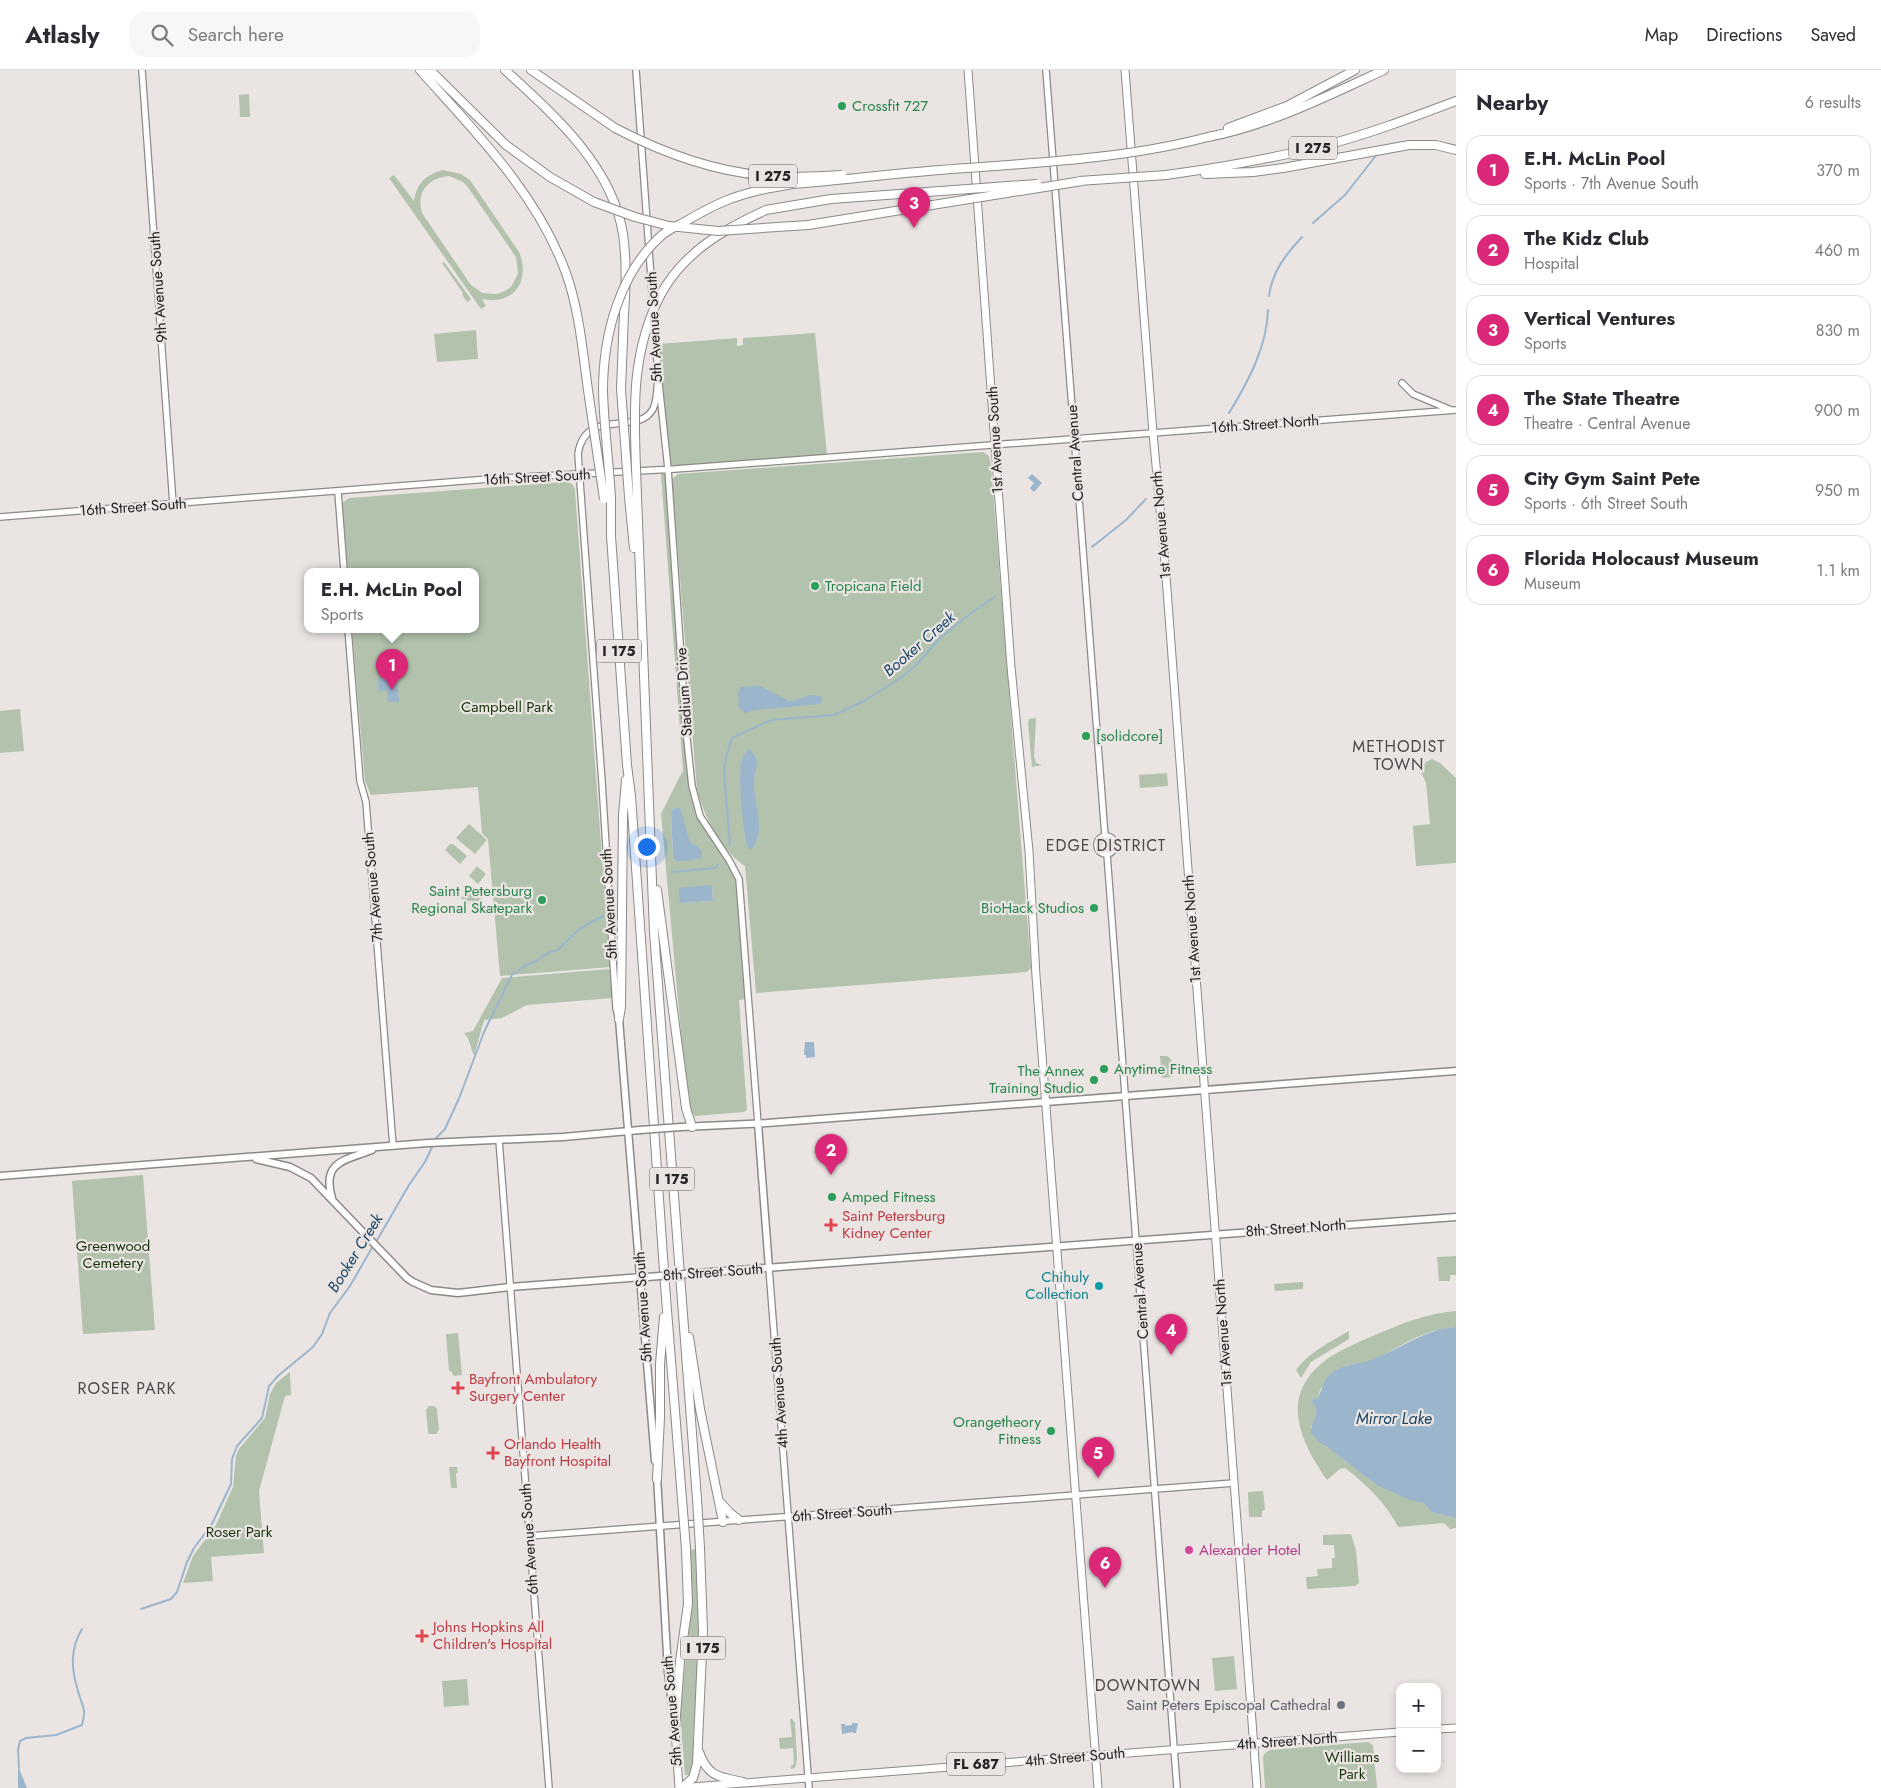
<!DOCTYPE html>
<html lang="en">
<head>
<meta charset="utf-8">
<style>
  :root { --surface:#fff; --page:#f7f7f7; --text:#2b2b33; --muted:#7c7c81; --line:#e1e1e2; --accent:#db2777 }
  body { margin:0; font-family:Jost,sans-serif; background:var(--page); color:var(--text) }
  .controls { position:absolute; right:15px; bottom:15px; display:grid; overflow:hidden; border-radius:10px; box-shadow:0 2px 8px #0003 }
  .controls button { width:45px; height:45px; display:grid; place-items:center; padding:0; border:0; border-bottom:1px solid var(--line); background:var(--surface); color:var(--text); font:25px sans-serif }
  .you { position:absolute; left:646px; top:776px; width:18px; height:18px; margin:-12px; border:4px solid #fff; border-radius:50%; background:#1a73e8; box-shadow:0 0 0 8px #1a73e833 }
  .badge { display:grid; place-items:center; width:32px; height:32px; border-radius:50%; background:var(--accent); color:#fff; font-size:16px; font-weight:700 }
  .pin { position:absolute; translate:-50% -41px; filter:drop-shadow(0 1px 2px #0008) }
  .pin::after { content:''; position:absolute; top:26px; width:18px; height:15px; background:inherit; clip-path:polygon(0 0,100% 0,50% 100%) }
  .popup { position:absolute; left:304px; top:498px; width:175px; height:65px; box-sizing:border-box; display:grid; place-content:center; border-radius:10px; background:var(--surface); filter:drop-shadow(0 1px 4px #0005); font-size:16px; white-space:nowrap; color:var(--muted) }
  .popup b { font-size:19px; color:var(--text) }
  .popup::after { content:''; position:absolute; left:50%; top:100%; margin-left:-10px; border:10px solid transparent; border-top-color:var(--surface) }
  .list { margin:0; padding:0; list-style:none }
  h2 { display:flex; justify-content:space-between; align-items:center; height:65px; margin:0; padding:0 20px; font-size:21px }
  h2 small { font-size:16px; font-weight:400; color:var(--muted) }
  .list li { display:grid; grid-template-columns:32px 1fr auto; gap:15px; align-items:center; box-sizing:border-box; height:70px; margin:0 10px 10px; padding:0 10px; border:1px solid var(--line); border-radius:15px }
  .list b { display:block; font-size:19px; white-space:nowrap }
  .list p { margin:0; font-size:16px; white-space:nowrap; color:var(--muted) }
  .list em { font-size:16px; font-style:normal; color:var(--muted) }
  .icon { flex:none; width:28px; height:28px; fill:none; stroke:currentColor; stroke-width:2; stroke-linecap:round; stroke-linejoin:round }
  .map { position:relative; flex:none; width:1456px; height:1718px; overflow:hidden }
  header { display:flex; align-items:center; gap:30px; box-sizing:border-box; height:70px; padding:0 25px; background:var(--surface); border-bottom:1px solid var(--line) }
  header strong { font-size:24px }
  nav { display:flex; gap:28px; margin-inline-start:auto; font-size:18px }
  .search { width:350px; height:45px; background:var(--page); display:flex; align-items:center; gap:12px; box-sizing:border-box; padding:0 18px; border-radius:15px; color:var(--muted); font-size:19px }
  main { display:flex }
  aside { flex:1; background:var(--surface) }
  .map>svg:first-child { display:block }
  .green { fill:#b2c2ac; fill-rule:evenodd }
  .water { fill:#9bb5cd }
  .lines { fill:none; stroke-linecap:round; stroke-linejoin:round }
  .stream { stroke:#9bb5cd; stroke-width:2 }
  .tertiary-casing { stroke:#8d8987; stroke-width:8 }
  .secondary-casing { stroke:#8d8987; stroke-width:9 }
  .primary-casing { stroke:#8d8987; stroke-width:9 }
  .motorway-casing { stroke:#8d8987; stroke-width:10 }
  .tertiary { stroke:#fff; stroke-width:5.5 }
  .secondary { stroke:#fff; stroke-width:6 }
  .primary { stroke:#fff; stroke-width:7 }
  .motorway { stroke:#fff; stroke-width:8 }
  .secondary-bridge-casing { stroke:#8d8987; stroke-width:9; stroke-linecap:butt }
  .motorway-bridge-casing { stroke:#8d8987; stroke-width:10; stroke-linecap:butt }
  .secondary-bridge { stroke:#fff; stroke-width:6 }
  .motorway-bridge { stroke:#fff; stroke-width:8 }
  .leisure-dot { fill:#2e9e5b; stroke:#eae5e3; stroke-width:2 }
  .health-dot { fill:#e0444e; stroke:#eae5e3; stroke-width:2 }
  .culture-dot { fill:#0f9aa8; stroke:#eae5e3; stroke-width:2 }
  .hotel-dot { fill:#d1479c; stroke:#eae5e3; stroke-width:2 }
  .worship-dot { fill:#6b7280; stroke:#eae5e3; stroke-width:2 }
  .labels { text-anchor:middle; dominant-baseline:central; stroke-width:4.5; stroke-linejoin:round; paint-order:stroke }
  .shield { fill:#eae5e3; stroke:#605e5d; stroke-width:1 }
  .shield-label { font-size:14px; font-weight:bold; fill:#252423 }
  .leisure-label { font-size:15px; fill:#27864d; stroke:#eae5e3; text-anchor:start }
  .street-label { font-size:15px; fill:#252423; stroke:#eae5e3 }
  .park-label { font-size:15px; fill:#18340b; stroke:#eae5e3 }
  .health-label { font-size:15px; fill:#be3a42; stroke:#eae5e3; text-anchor:start }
  .culture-label { font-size:15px; fill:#0d838f; stroke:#eae5e3; text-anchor:end }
  .hotel-label { font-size:15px; fill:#b23c85; stroke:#eae5e3; text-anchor:start }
  .worship-label { font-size:15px; fill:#5b616d; stroke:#eae5e3; text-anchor:end }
  .water-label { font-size:16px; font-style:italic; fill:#1c4668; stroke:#eae5e3 }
  .neighbourhood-label { font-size:16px; letter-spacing:1px; fill:#4c4847; stroke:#eae5e3 }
</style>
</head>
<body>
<header>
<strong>Atlasly</strong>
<div class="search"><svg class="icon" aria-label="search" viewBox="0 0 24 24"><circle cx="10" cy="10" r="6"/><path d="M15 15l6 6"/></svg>Search here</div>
<nav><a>Map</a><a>Directions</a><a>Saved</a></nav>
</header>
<main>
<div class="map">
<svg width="1456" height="1718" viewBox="0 0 1456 1718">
  <rect width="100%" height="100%" fill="#eae5e3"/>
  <!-- green -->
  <path class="green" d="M249 24 250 47H240L239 25Z
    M443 100 461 104 470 110 519 182C531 210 514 236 482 229L486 236 481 239 389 108 394 105 414 131C417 113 425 105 443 100ZM449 106 463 112 467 116 516 187 518 204 511 217 505 221 497 224 482 223 471 215 422 143C416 122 428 108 449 106Z
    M444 192 471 229 467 232 462 224 463 223 442 193Z
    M476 260 478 289 437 292 434 264Z
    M815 263 827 385 671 396 659 274 737 268V276L743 275V268Z
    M983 382 989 386 991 396 1031 898 1027 902 756 923 745 796C722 781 704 746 697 720L672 409 678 404Z
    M665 402 683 660 689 717 698 747 707 763 726 791 736 810 746 929 739 930 747 1040 744 1042 695 1046 689 1038 684 996 661 744 683 700 661 403ZM671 743 686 760 690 772 701 779 673 788ZM712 815 713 831 682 833Z
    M564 412C571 412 574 414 575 421L610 897 500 906 488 769 482 763 478 717 371 725 365 711 364 700 352 559H476V501H348L342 433 349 428Z
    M20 639 24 681 0 683V641Z
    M1036 648 1034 686 1036 693 1042 695 1032 697 1028 653 1029 649Z
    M1432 689 1440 693 1456 708V793L1416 796 1413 756 1430 754 1426 713 1420 700 1426 692Z
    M1167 703 1168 716 1140 718 1139 705Z
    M469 754 487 770 475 784 456 768Z
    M450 774H453L467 786 460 794 445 780Z
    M477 796 486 804 478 814 469 806Z
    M470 817 483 827 476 835 470 830 467 833 461 828Z
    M610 899 612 928 527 935 502 948 484 950 474 986 468 968 464 963 473 961 502 908Z
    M1160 986H1167L1171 989 1172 1007 1162 1008Z
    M143 1105 155 1260 83 1264 72 1111Z
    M1456 1186V1205H1450V1211H1439L1437 1187Z
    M1303 1212V1219L1275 1221 1274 1214Z
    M1456 1241V1257C1446 1258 1435 1260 1425 1264 1401 1272 1374 1296 1348 1295L1321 1318 1317 1328 1311 1330C1318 1340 1317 1347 1311 1357L1321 1374C1332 1378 1340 1388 1350 1394 1368 1407 1403 1427 1424 1433L1431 1442 1456 1448V1458L1450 1459 1444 1453 1398 1457C1387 1434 1366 1414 1345 1398L1340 1399 1327 1410C1302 1374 1279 1329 1321 1294 1336 1281 1357 1273 1375 1265 1400 1254 1428 1243 1456 1241Z
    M1349 1261V1269L1311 1292 1301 1308 1296 1300C1309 1282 1330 1272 1349 1261Z
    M458 1263 462 1305 454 1306 451 1301H449L446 1264Z
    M290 1302 291 1325 285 1326 259 1421 264 1483 211 1487 213 1511 183 1513 193 1486 216 1455 233 1417 236 1386 239 1379 265 1348 270 1324 276 1313Z
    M429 1336H434L437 1339 439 1360 436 1364H429L428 1362 426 1340Z
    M449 1397H457L458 1403H456L457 1418H451Z
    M1263 1421 1265 1440 1262 1441V1447H1249L1248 1422Z
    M1351 1464 1356 1480 1359 1513 1355 1516 1307 1519 1306 1507 1318 1506 1317 1499 1332 1498V1488H1335L1334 1475H1323V1465Z
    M697 1479 701 1552 693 1666 696 1692 690 1705H685L680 1642 690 1550 691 1504 690 1480Z
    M1234 1586 1237 1619 1215 1621 1212 1588Z
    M467 1609 469 1635 444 1637 442 1611Z
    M790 1649H792L795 1653 797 1690 795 1698 791 1699V1696L794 1694 793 1678 780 1679 779 1668 792 1667Z
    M1368 1672 1373 1675 1377 1718H1265L1263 1687 1265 1683 1270 1680Z"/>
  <!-- water -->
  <path class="water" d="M1032 404 1042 413 1034 422 1030 418 1034 413 1028 408Z
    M380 608H397L399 632H388L387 620 379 622 378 609Z
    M760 616 789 631 797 630 809 625 821 626 822 630 820 634 755 640 745 643 739 638 738 623 740 617Z
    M748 679C752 682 756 685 757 691 757 697 754 704 754 711 753 732 767 760 752 779L748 778C743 762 737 704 742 690 743 686 746 682 748 679Z
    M679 738 681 741 690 772 701 779 702 788 688 791H677L673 788 671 743 673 739Z
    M712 815 713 831 681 833 679 829V818Z
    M805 972H814L815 987 806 988V985H804Z
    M1456 1257V1448L1431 1442 1424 1433 1410 1430 1377 1415 1326 1376 1321 1374 1311 1363C1311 1348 1322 1346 1311 1330L1317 1328C1323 1320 1323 1308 1333 1302 1345 1293 1360 1295 1373 1289 1403 1278 1422 1260 1456 1257Z
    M852 1653H858L856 1663H853V1662L842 1664 841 1654H845L846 1656 852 1655Z
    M18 1696 27 1718H18Z"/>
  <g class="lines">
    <!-- stream -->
    <path class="stream" d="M1313 153 1345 125 1378 83
      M1269 226C1272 202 1286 184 1302 167
      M1229 343C1248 312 1267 277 1268 240
      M1092 477 1126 450 1146 429
      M730 776 724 701 726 688 732 668 771 650 834 645 866 630 902 607 916 595 941 567 974 541 995 527
      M672 802 715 798 718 795
      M434 1070 445 1059 460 1026 484 962 512 905 524 896 536 891 544 885 559 879 579 859 603 846
      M376 1172 409 1115 425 1092 433 1075
      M141 1539 171 1529 177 1522 187 1492 194 1478 212 1454 231 1414 232 1389 237 1376 262 1348 269 1316 279 1305 313 1277 322 1264 330 1243 350 1216 373 1176
      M19 1698 18 1680 20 1671 26 1668 56 1665 82 1655C87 1637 82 1637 78 1621 71 1598 70 1579 82 1559"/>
    <!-- tertiary casing -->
    <g class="tertiary-casing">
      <path id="tertiary" d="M142 0 173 434
        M1046 0 1105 766
        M1402 313 1413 324 1451 340
        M659 314 668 399 686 660 692 716 700 746 729 790 739 809 758 1054
        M338 422 344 501
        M0 447 502 408 675 399 1456 340
        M348 559 360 711 366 732 393 1076
        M1097 775a9 9 0 1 1 18 0a9 9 0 1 1-18 0Z
        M1107 784 1177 1718
        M618 947 616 938 602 712 578 384C585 336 638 367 653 339 658 329 657 315 658 304L636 0
        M499 1070 549 1718
        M769 1198 809 1718
        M529 1466 1234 1413"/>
    </g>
    <!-- secondary casing -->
    <g class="secondary-casing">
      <path id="secondary" d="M619 949 655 1391
        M758 1054 769 1198
        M681 1057 767 1053 1456 1001
        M256 1089 290 1097 311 1108 407 1208 413 1212 431 1220 458 1223 510 1217 643 1207
        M0 1106 428 1073 563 1067 640 1060
        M332 1128C321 1091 346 1090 372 1080
        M698 1203 1456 1147
        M657 1406 668 1602 674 1650"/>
    </g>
    <!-- primary casing -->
    <g class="primary-casing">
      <path id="primary" d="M968 0 1011 597 1029 781 1036 906 1098 1718
        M1125 0 1153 363 1165 493 1257 1718
        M675 1659 679 1718
        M1437 1659 1456 1658
        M679 1718 1400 1662"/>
    </g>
    <!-- motorway casing -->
    <g class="motorway-casing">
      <path id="motorway" d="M420 0C475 62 537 123 566 203 580 242 583 286 589 327
        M430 0 506 75 550 107
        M505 0C553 44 612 95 623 164 627 191 626 217 624 244
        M531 0 615 58
        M1228 58 1287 36 1355 0
        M1208 67C1270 55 1327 26 1384 0
        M1205 104 1253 102 1283 98 1409 75H1436L1456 80
        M1166 105C1217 98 1268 89 1319 77 1366 65 1411 48 1456 31
        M661 224C684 182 724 159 766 140
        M637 426 654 862 697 1429
        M629 427 634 478
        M611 428V466L627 695 631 726 665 1215 682 1429
        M657 820 686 1038 692 1057
        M619 949 621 937 623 745 626 710
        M689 1267 700 1339 723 1452
        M657 1409 660 1347V1294L664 1247
        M721 1433 730 1443 739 1450
        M675 1659 680 1591 688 1534 686 1479
        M699 1682C708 1707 719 1707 743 1712
        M683 1717 693 1708 697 1694 703 1561 700 1478"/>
    </g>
    <!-- tertiary -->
    <use href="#tertiary" class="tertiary"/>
    <!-- secondary -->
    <use href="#secondary" class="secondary"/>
    <!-- primary -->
    <use href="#primary" class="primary"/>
    <!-- motorway -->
    <use href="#motorway" class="motorway"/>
    <!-- secondary-bridge casing -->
    <g class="secondary-bridge-casing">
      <path id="secondary-bridge" d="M640 1060 681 1057
        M647 1207 698 1203"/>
    </g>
    <!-- motorway-bridge casing -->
    <g class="motorway-bridge-casing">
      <path id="motorway-bridge" d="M615 58C663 83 714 102 769 106 793 108 818 106 842 105
        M550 107 594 132 635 147 669 156 718 161 808 155 1082 111
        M1079 111 1166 105
        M766 140 831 129 1037 114
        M624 244 621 319 629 427
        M589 327 604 429
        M637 426C635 355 627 289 661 224
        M611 428C609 393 604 357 603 321 603 266 619 203 662 165 669 159 680 155 688 150 700 143 713 136 725 131 747 122 769 118 792 114 841 110 890 104 940 100 1030 93 1120 90 1208 67
        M682 1429 686 1479
        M697 1429 700 1478"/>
    </g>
    <!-- secondary-bridge -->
    <use href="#secondary-bridge" class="secondary-bridge"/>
    <!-- motorway-bridge -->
    <use href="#motorway-bridge" class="motorway-bridge"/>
  </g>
  <!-- markers -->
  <g class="leisure-dot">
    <circle cx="842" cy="36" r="5"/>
    <circle cx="815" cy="516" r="5"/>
    <circle cx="1086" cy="666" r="5"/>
    <circle cx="542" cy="830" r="5"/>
    <circle cx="1094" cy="838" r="5"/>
    <circle cx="1104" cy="999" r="5"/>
    <circle cx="1094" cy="1010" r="5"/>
    <circle cx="832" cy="1127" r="5"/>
    <circle cx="1051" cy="1361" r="5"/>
  </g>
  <g class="health-dot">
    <path d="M828.5 1147.5h5v5h5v5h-5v5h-5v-5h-5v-5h5z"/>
    <path d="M455.5 1310.5h5v5h5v5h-5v5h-5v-5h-5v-5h5z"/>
    <path d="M490.5 1375.5h5v5h5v5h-5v5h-5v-5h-5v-5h5z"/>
    <path d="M419.5 1558.5h5v5h5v5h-5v5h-5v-5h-5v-5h5z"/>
  </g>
  <circle class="culture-dot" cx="1099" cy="1216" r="5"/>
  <circle class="hotel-dot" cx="1189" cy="1480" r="5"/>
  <circle class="worship-dot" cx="1341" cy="1635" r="5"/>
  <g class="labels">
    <!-- shield labels -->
    <g class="shield">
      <rect x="1289" y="66.5" width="48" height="23" rx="4"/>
      <rect x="749" y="94.5" width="48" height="23" rx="4"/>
      <rect x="596.5" y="569.5" width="45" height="23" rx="4"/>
      <rect x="649.5" y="1097.5" width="45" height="23" rx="4"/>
      <rect x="680.5" y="1566.5" width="45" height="23" rx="4"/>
      <rect x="947" y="1682.5" width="58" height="23" rx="4"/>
    </g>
    <g class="shield-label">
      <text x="1313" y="78">I 275</text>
      <text x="773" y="106">I 275</text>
      <text x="619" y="581">I 175</text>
      <text x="672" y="1109">I 175</text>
      <text x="703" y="1578">I 175</text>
      <text x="976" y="1694">FL 687</text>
    </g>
    <!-- leisure labels -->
    <g class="leisure-label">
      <text x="852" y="36">Crossfit 727</text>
      <text x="825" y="516">Tropicana Field</text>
      <text x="1096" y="666">[solidcore]</text>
      <text x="532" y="821" text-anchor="end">Saint Petersburg<tspan x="532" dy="17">Regional Skatepark</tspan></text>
      <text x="1084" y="838" text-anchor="end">BioHack Studios</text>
      <text x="1114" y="999">Anytime Fitness</text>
      <text x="1084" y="1001" text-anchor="end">The Annex<tspan x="1084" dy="17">Training Studio</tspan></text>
      <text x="842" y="1127">Amped Fitness</text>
      <text x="1041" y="1352" text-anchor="end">Orangetheory<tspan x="1041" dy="17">Fitness</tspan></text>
    </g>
    <!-- street labels -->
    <g class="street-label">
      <text transform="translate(158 217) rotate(-94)">9th Avenue South</text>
      <text transform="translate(654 257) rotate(-93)">5th Avenue South</text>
      <text transform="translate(1265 354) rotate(-4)">16th Street North</text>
      <text transform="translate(995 370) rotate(-93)">1st Avenue South</text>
      <text transform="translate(1075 383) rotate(-94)">Central Avenue</text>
      <text transform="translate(537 407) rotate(-3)">16th Street South</text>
      <text transform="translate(133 437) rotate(-4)">16th Street South</text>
      <text transform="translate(1161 455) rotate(-95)">1st Avenue North</text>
      <text transform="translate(684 622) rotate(-94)">Stadium Drive</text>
      <text transform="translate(373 817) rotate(-95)">7th Avenue South</text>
      <text transform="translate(609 834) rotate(-93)">5th Avenue South</text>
      <text transform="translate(1192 859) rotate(-94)">1st Avenue North</text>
      <text transform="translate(1296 1158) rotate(-4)">8th Street North</text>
      <text transform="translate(713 1202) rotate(-4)">8th Street South</text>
      <text transform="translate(1140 1221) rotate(-94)">Central Avenue</text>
      <text transform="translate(643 1237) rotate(-94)">5th Avenue South</text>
      <text transform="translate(1223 1263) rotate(-94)">1st Avenue North</text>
      <text transform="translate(779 1323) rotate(-94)">4th Avenue South</text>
      <text transform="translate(842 1443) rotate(-4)">6th Street South</text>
      <text transform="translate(529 1469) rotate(-94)">6th Avenue South</text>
      <text transform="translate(672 1641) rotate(-95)">5th Avenue South</text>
      <text transform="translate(1287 1671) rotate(-4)">4th Street North</text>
      <text transform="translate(1075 1687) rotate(-5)">4th Street South</text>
    </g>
    <!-- park labels -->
    <g class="park-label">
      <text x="507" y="637">Campbell Park</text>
      <text x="113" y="1176">Greenwood<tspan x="113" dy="17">Cemetery</tspan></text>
      <text x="239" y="1462">Roser Park</text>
      <text x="1352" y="1687">Williams<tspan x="1352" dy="17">Park</tspan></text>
    </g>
    <!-- health labels -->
    <g class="health-label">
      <text x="842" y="1146">Saint Petersburg<tspan x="842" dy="17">Kidney Center</tspan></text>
      <text x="469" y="1309">Bayfront Ambulatory<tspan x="469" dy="17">Surgery Center</tspan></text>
      <text x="504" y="1374">Orlando Health<tspan x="504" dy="17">Bayfront Hospital</tspan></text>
      <text x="433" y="1557">Johns Hopkins All<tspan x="433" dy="17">Children's Hospital</tspan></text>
    </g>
    <!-- culture labels -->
    <g class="culture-label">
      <text x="1089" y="1207">Chihuly<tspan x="1089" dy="17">Collection</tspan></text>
    </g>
    <!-- hotel labels -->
    <g class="hotel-label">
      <text x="1199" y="1480">Alexander Hotel</text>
    </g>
    <!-- worship labels -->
    <g class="worship-label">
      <text x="1331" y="1635">Saint Peters Episcopal Cathedral</text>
    </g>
    <!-- water labels -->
    <g class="water-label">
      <text transform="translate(919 574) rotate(-41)">Booker Creek</text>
      <text transform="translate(355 1183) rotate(-58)">Booker Creek</text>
      <text x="1394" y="1348">Mirror Lake</text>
    </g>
    <!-- neighbourhood labels -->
    <g class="neighbourhood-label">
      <text x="1399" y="676">METHODIST<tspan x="1399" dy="18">TOWN</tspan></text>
      <text x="1106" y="775">EDGE DISTRICT</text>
      <text x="127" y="1318">ROSER PARK</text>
      <text x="1148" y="1615">DOWNTOWN</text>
    </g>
  </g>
</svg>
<div class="controls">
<button>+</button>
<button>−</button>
</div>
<div class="you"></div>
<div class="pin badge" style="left:392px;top:620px">1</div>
<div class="popup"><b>E.H. McLin Pool</b>Sports</div>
<div class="pin badge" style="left:831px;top:1105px">2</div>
<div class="pin badge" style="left:914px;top:158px">3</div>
<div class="pin badge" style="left:1171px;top:1285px">4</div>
<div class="pin badge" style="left:1098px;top:1408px">5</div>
<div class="pin badge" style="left:1105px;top:1518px">6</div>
</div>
<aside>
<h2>Nearby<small>6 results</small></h2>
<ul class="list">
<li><span class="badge">1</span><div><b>E.H. McLin Pool</b><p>Sports · 7th Avenue South</p></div><em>370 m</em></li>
<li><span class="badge">2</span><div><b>The Kidz Club</b><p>Hospital</p></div><em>460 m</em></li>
<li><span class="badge">3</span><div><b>Vertical Ventures</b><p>Sports</p></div><em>830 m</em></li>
<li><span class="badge">4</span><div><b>The State Theatre</b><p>Theatre · Central Avenue</p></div><em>900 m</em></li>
<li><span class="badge">5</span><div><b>City Gym Saint Pete</b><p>Sports · 6th Street South</p></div><em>950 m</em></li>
<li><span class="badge">6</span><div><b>Florida Holocaust Museum</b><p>Museum</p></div><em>1.1 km</em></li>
</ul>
</aside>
</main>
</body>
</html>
